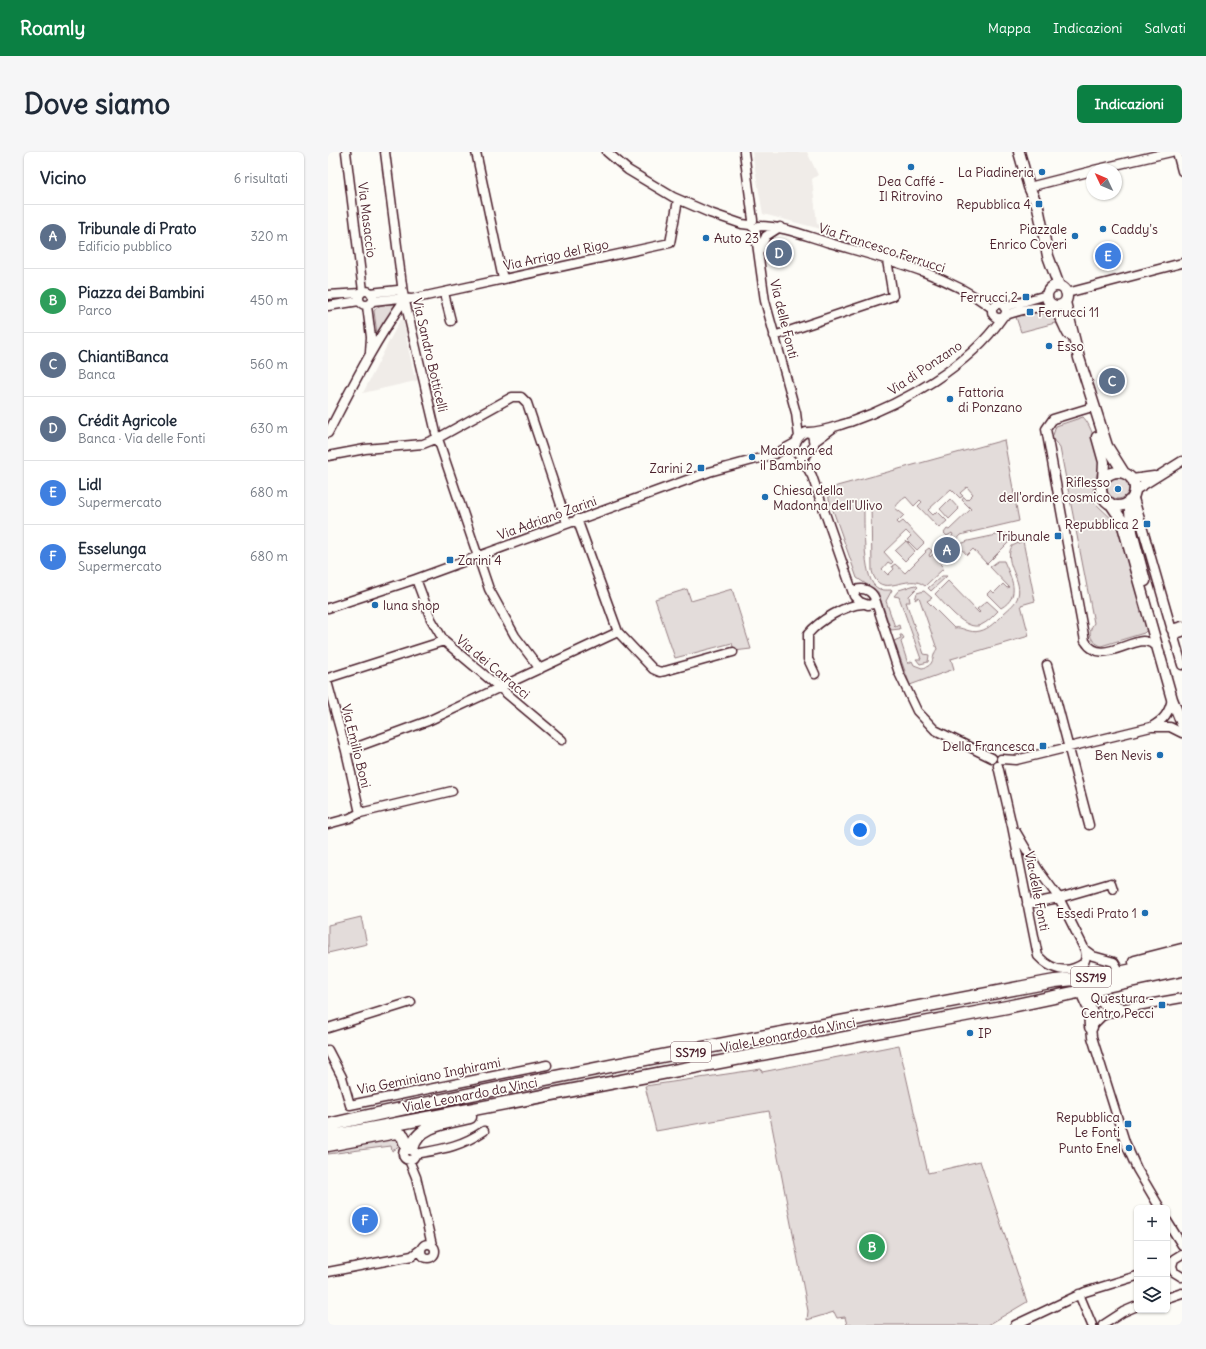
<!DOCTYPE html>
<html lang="it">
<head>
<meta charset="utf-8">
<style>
  :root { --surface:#fff; --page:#f6f6f7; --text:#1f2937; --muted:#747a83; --line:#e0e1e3; --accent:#0b8043 }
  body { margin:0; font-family:Delius,sans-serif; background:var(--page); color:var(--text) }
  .controls { position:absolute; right:12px; bottom:12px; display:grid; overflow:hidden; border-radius:6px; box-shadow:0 1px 3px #0004 }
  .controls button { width:36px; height:36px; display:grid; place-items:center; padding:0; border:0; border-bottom:1px solid var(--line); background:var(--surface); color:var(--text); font:20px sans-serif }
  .compass { position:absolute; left:758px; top:12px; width:36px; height:36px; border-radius:50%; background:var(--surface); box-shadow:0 1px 3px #0004; rotate:314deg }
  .you { position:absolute; left:532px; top:678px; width:14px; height:14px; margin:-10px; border:3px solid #fff; border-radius:50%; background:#1a73e8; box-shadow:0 0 0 6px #1a73e833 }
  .badge { display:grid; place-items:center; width:26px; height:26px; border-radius:50%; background:var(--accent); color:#fff; font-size:13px; font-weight:700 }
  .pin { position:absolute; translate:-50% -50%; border:2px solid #fff; box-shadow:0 1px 4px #0006 }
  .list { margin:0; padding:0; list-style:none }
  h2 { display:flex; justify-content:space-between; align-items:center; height:52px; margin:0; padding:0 16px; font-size:17px }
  h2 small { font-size:13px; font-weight:400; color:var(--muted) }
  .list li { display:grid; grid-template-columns:26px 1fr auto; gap:12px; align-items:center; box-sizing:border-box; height:64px; padding:0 16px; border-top:1px solid var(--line) }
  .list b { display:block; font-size:15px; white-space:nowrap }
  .list p { margin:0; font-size:13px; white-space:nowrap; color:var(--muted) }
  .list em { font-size:13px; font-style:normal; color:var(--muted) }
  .icon { flex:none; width:22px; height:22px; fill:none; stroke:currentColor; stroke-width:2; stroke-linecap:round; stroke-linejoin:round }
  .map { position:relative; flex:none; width:854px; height:1173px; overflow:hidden; border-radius:6px }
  header { display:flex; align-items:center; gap:24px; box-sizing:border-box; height:56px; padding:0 20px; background:var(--accent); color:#fff }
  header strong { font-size:19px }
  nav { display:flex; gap:22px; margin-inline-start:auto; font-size:14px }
  .intro { display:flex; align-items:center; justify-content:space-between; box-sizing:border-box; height:96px; padding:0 24px }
  h1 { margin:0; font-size:28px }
  .button { padding:10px 18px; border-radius:6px; background:var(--accent); color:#fff; font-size:14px; font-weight:700 }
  main { display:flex; gap:24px; padding:0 24px }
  aside { flex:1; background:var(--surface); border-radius:6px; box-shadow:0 1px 3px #0004 }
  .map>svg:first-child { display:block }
  .built { fill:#f0ece8 }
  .green { fill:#e3dcda; stroke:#967e82 }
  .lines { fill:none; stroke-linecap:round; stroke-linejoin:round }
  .minor-casing { stroke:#4a1f2b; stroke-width:11 }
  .major-casing { stroke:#4a1f2b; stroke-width:13 }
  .highway-casing { stroke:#4a1f2b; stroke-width:15 }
  .minor { stroke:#fdfcf7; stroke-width:8 }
  .major { stroke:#fdfcf7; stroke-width:10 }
  .highway { stroke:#fdfcf7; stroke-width:12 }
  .poi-dot { fill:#1f6fb2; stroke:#fdfcf7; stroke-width:1.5 }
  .labels { text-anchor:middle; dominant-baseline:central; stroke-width:3.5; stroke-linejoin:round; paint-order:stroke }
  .shield { fill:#fdfcf7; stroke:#806168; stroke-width:1 }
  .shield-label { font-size:12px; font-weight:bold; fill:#4a1f2b }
  .poi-label { font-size:13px; fill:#4a1f2b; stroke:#fdfcf7; text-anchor:end }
  .street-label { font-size:13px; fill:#4a1f2b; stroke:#fdfcf7 }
</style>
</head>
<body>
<header>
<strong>Roamly</strong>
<nav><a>Mappa</a><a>Indicazioni</a><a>Salvati</a></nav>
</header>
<div class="intro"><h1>Dove siamo</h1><a class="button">Indicazioni</a></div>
<main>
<aside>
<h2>Vicino<small>6 risultati</small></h2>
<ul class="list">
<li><span class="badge" style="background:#5c6f8a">A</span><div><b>Tribunale di Prato</b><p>Edificio pubblico</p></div><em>320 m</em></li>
<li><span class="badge" style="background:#2e9e5b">B</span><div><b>Piazza dei Bambini</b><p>Parco</p></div><em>450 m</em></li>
<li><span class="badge" style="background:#5c6f8a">C</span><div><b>ChiantiBanca</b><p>Banca</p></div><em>560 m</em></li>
<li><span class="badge" style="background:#5c6f8a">D</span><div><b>Crédit Agricole</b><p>Banca · Via delle Fonti</p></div><em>630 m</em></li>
<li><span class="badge" style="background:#3f7fe0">E</span><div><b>Lidl</b><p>Supermercato</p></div><em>680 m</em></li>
<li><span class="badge" style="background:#3f7fe0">F</span><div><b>Esselunga</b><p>Supermercato</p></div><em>680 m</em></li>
</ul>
</aside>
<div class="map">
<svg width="854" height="1173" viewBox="0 0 854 1173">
  <rect width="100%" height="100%" fill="#fdfcf7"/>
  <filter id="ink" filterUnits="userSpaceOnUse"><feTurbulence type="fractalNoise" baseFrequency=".025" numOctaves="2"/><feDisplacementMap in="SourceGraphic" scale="8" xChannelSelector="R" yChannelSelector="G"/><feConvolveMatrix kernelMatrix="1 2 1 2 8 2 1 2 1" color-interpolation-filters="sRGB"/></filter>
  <g filter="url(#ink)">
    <!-- built -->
    <path class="built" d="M424 0H479L490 23 484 27 489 72 495 73 493 77 435 62Z
      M72 168H76L80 184 78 185 86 223 91 222 92 228 35 241Z"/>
    <!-- green -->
    <path class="green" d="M68 152 51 182H49L46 159C50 151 60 153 68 152Z
      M706 160 719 161 728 168 727 171 693 180 688 165Z
      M755 265C763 272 773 303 771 314 768 328 763 336 766 350L788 371 819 478 816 481 773 494C762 489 759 481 766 471L732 296 724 286 728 274Z
      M676 288 691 369 640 381 633 383 626 391 621 387 625 383 624 381 619 384 616 381 619 377 621 378 643 357 634 348 636 345 639 348 645 342 639 335 632 341 635 344 632 346 623 337 600 358 605 363 609 359 619 369 611 376 590 354 594 350 592 348 586 354 578 345C573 348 570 351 567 356L576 363 569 370 571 372 575 369 596 391 589 398 579 388 583 384 578 379 556 400 565 410 563 412 560 410 554 417 560 423 566 417 564 414 567 412 577 421 598 400 597 399 601 396 604 399 601 403 602 405 606 401 614 410 612 412 616 416 597 434C580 419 552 450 544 419L543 352 536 353C536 370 535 424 547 434 552 439 558 438 564 438L558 449 567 475 571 473 572 477 563 478 550 440 529 426 501 347C500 339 503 337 509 334Z
      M779 336a11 11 0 1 1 22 0a11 11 0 1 1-22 0Z
      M622 347 631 357 621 367 612 357Z
      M678 381 679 386 687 384 659 412 645 397 639 403 630 393 640 389Z
      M578 389 587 399 577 409 567 399Z
      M695 389 707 449 693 453 701 484 623 507 626 517 582 533 566 489 573 486 572 483H574L576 486 573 490 580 512 584 509 586 513 594 516C608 514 603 504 609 497L591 445 587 448 589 441 596 439 604 446 599 449 626 476C634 474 641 482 652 479 661 477 668 469 674 463 679 458 686 453 689 447 697 428 674 412 684 394Z
      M670 409H676C683 426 694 444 673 456L659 442 663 438 666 441 675 432 679 436 681 435 662 415Z
      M614 424H619L603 439 600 436Z
      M620 429 651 461 652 460 649 457 659 449 670 459C665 464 660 470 653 473 638 480 617 452 607 442Z
      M587 433 590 435 581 444 582 450H578L596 502 601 503 600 510 592 512 588 507H593L571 445 566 444 571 438Z
      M359 437 363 449 404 437 423 497 406 499 404 491 347 506 327 447Z
      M33 765 39 792 0 801V773Z
      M571 893 600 1021 652 1009 699 1150 660 1173H519L517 1165 509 1166 506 1160 479 1168 480 1159 441 959 328 979 317 934 433 917 434 920Z
      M68 983 73 994 64 999 63 994 0 1002V996Z"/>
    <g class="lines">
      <!-- minor casing -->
      <g class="minor-casing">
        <path id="minor" d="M18 0 35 139
          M57 0 75 141 108 281 161 437 187 484 212 517
          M148 0 175 127
          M279 0 300 18 345 45 382 61 414 72 422 73 427 77
          M416 0 425 68
          M849 0 854 19
          M766 18 843 0
          M701 35 764 19
          M427 77 431 74C456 74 478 84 502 91 557 107 617 121 664 156
          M427 77 437 149 468 261 471 285
          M431 100 438 84 452 75
          M31 146a7 7 0 1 1 14 0a7 7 0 1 1-14 0Z
          M42 141 70 138 75 141
          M116 141 123 169
          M739 141 854 111
          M0 143 33 141
          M45 149 72 146 84 147 342 91 350 48
          M664 159a7 7 0 1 1 14 0a7 7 0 1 1-14 0Z
          M0 154 31 149
          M39 154 43 185 42 200
          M676 155 719 143
          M677 163C693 159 716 149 729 163 734 168 736 177 740 183
          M446 184 565 144 559 108
          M761 256 725 267 718 277 757 489C771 512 795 491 815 489 820 489 825 492 830 494
          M478 280 484 282 486 293 479 302 473 304 467 299C466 290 470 284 478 280Z
          M480 280C495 280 508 274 522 270 576 251 641 214 674 166
          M0 281C24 235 47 189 77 147
          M486 290 505 276
          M0 304 37 297 95 292 110 286 184 245H193L199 251 239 371
          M473 304 484 324 526 444 532 450 540 453 545 452 547 447C544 439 536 435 528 438L526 443
          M804 327 826 324
          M806 339 854 309
          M805 343 854 513
          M249 367 290 480 325 517 332 520 337 519 405 500
          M88 427 103 467 116 489 234 588
          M547 447 571 521 589 559 607 578 664 606
          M0 456 88 427 381 320 447 302 467 291
          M843 477 854 474
          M845 483 854 480
          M719 513 761 673
          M487 522 480 507V482C492 468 517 453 535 452
          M0 526 116 489
          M0 533 18 599 32 661
          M824 575H842L854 581
          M18 599 100 569 290 480
          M673 607 688 608 823 575C836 568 841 561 844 547
          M670 614 684 674 710 804C723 818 739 823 756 811L758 805 757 798
          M0 672 22 666 32 661 124 639
          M688 680 711 719 731 746 757 798 765 804 786 810 789 815
          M699 752 731 746 783 731 785 737
          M0 876 83 850
          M0 898 14 925 22 953 219 913
          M75 1002a6 6 0 1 1 12 0a6 6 0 1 1-12 0Z
          M87 1002C114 997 132 995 156 979
          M81 1008 88 1025 104 1093
          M832 1056 809 1017 797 990 764 885 763 875 774 864 792 857 854 846
          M839 1069 854 1093
          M93 1099a7 7 0 1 1 14 0a7 7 0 1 1-14 0Z
          M854 1102 846 1107 844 1114 846 1120 854 1125
          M0 1120 84 1104 92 1098
          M751 1142 764 1173
          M839 1146 854 1141
          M687 1173 757 1140 809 1124
          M775 1173 795 1160 809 1154"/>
      </g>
      <!-- major casing -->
      <g class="major-casing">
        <path id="major" d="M691 0 701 35 710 55 720 104 731 134
          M719 144a10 10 0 1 1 20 0a10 10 0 1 1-20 0Z
          M737 150 751 206 779 294 796 321
          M769 285 776 310 775 328
          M773 337a17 17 0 1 1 34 0a17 17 0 1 1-34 0Z
          M801 349 804 380 817 429
          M782 351 793 367 844 547 854 572"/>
      </g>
      <!-- highway casing -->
      <g class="highway-casing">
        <path id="highway" d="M807 810 854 798
          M761 843 792 857
          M756 844 762 857 763 875
          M0 973C241 919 484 876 727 829L776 824 854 808
          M0 985 679 855 854 818
          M0 993 68 980 75 984 79 996
          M84 997C89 972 122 970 142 965"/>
      </g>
      <!-- minor -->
      <use href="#minor" class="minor"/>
      <!-- major -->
      <use href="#major" class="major"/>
      <!-- highway -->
      <use href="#highway" class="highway"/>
    </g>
  </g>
  <!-- markers -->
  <g class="poi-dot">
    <circle cx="583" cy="15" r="4"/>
    <circle cx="714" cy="20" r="4"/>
    <rect x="707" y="48" width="8" height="8" rx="2"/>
    <circle cx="775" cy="77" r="4"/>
    <circle cx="747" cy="84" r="4"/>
    <circle cx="378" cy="86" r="4"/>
    <rect x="694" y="141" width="8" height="8" rx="2"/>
    <rect x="698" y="156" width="8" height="8" rx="2"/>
    <circle cx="721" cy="194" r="4"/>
    <circle cx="622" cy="247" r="4"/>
    <circle cx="424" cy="305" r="4"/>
    <rect x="369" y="312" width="8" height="8" rx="2"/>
    <circle cx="790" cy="337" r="4"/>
    <circle cx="437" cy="345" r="4"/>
    <rect x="815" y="368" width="8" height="8" rx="2"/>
    <rect x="726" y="380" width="8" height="8" rx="2"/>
    <rect x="118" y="404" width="8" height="8" rx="2"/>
    <circle cx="47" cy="453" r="4"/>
    <rect x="711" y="590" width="8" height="8" rx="2"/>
    <circle cx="832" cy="603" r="4"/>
    <circle cx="817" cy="761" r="4"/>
    <rect x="830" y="849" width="8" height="8" rx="2"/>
    <circle cx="642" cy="881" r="4"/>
    <rect x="796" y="968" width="8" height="8" rx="2"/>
    <circle cx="801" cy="996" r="4"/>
  </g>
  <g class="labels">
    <!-- shield labels -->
    <g class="shield">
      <rect x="743" y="815" width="40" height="20" rx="3"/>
      <rect x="343" y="890" width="40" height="20" rx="3"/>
    </g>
    <g class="shield-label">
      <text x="763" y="825">SS719</text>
      <text x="363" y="900">SS719</text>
    </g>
    <!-- poi labels -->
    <g class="poi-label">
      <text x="706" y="20">La Piadineria</text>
      <text x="583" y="29" text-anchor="middle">Dea Caffé -<tspan x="583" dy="15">Il Ritrovino</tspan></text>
      <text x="703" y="52">Repubblica 4</text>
      <text x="739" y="77">Piazzale<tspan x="739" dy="15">Enrico Coveri</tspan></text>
      <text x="783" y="77" text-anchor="start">Caddy's</text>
      <text x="386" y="86" text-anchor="start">Auto 23</text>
      <text x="690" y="145">Ferrucci 2</text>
      <text x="710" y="160" text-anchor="start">Ferrucci 11</text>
      <text x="729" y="194" text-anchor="start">Esso</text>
      <text x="630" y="240" text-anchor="start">Fattoria<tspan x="630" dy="15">di Ponzano</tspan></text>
      <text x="432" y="298" text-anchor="start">Madonna ed<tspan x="432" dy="15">il Bambino</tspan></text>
      <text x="365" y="316">Zarini 2</text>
      <text x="782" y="330">Riflesso<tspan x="782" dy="15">dell'ordine cosmico</tspan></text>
      <text x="445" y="338" text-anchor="start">Chiesa della<tspan x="445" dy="15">Madonna dell'Ulivo</tspan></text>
      <text x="811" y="372">Repubblica 2</text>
      <text x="722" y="384">Tribunale</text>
      <text x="130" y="408" text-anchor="start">Zarini 4</text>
      <text x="55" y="453" text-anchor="start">luna shop</text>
      <text x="707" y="594">Della Francesca</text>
      <text x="824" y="603">Ben Nevis</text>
      <text x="809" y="761">Essedi Prato 1</text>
      <text x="826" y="846">Questura -<tspan x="826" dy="15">Centro Pecci</tspan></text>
      <text x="650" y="881" text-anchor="start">IP</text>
      <text x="792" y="965">Repubblica<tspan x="792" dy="15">Le Fonti</tspan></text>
      <text x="793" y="996">Punto Enel</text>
    </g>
    <!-- street labels -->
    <g class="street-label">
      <text transform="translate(39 68) rotate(83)">Via Masaccio</text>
      <text transform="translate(554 96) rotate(18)">Via Francesco Ferrucci</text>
      <text transform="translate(228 103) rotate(-12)">Via Arrigo del Rigo</text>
      <text transform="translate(456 167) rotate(76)">Via delle Fonti</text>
      <text transform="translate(102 203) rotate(77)">Via Sandro Botticelli</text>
      <text transform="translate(597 216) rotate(-34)">Via di Ponzano</text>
      <text transform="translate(219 366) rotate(-20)">Via Adriano Zarini</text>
      <text transform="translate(165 515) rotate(40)">Via dei Catracci</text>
      <text transform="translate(28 594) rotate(76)">Via Emilio Boni</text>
      <text transform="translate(709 739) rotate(79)">Via delle Fonti</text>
      <text transform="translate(460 883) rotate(-11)">Viale Leonardo da Vinci</text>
      <text transform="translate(101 924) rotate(-11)">Via Geminiano Inghirami</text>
      <text transform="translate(142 943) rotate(-11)">Viale Leonardo da Vinci</text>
    </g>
  </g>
</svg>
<div class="controls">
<button>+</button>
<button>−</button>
<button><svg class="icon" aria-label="layers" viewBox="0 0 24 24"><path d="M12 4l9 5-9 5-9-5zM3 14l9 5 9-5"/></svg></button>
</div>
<svg class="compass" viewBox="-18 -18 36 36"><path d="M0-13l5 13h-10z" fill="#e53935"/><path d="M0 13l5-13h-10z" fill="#747a83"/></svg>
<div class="you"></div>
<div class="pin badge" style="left:619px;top:398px;background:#5c6f8a">A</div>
<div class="pin badge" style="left:544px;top:1095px;background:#2e9e5b">B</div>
<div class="pin badge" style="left:784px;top:229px;background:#5c6f8a">C</div>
<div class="pin badge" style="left:451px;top:101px;background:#5c6f8a">D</div>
<div class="pin badge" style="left:780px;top:104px;background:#3f7fe0">E</div>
<div class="pin badge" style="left:37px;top:1068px;background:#3f7fe0">F</div>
</div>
</main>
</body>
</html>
